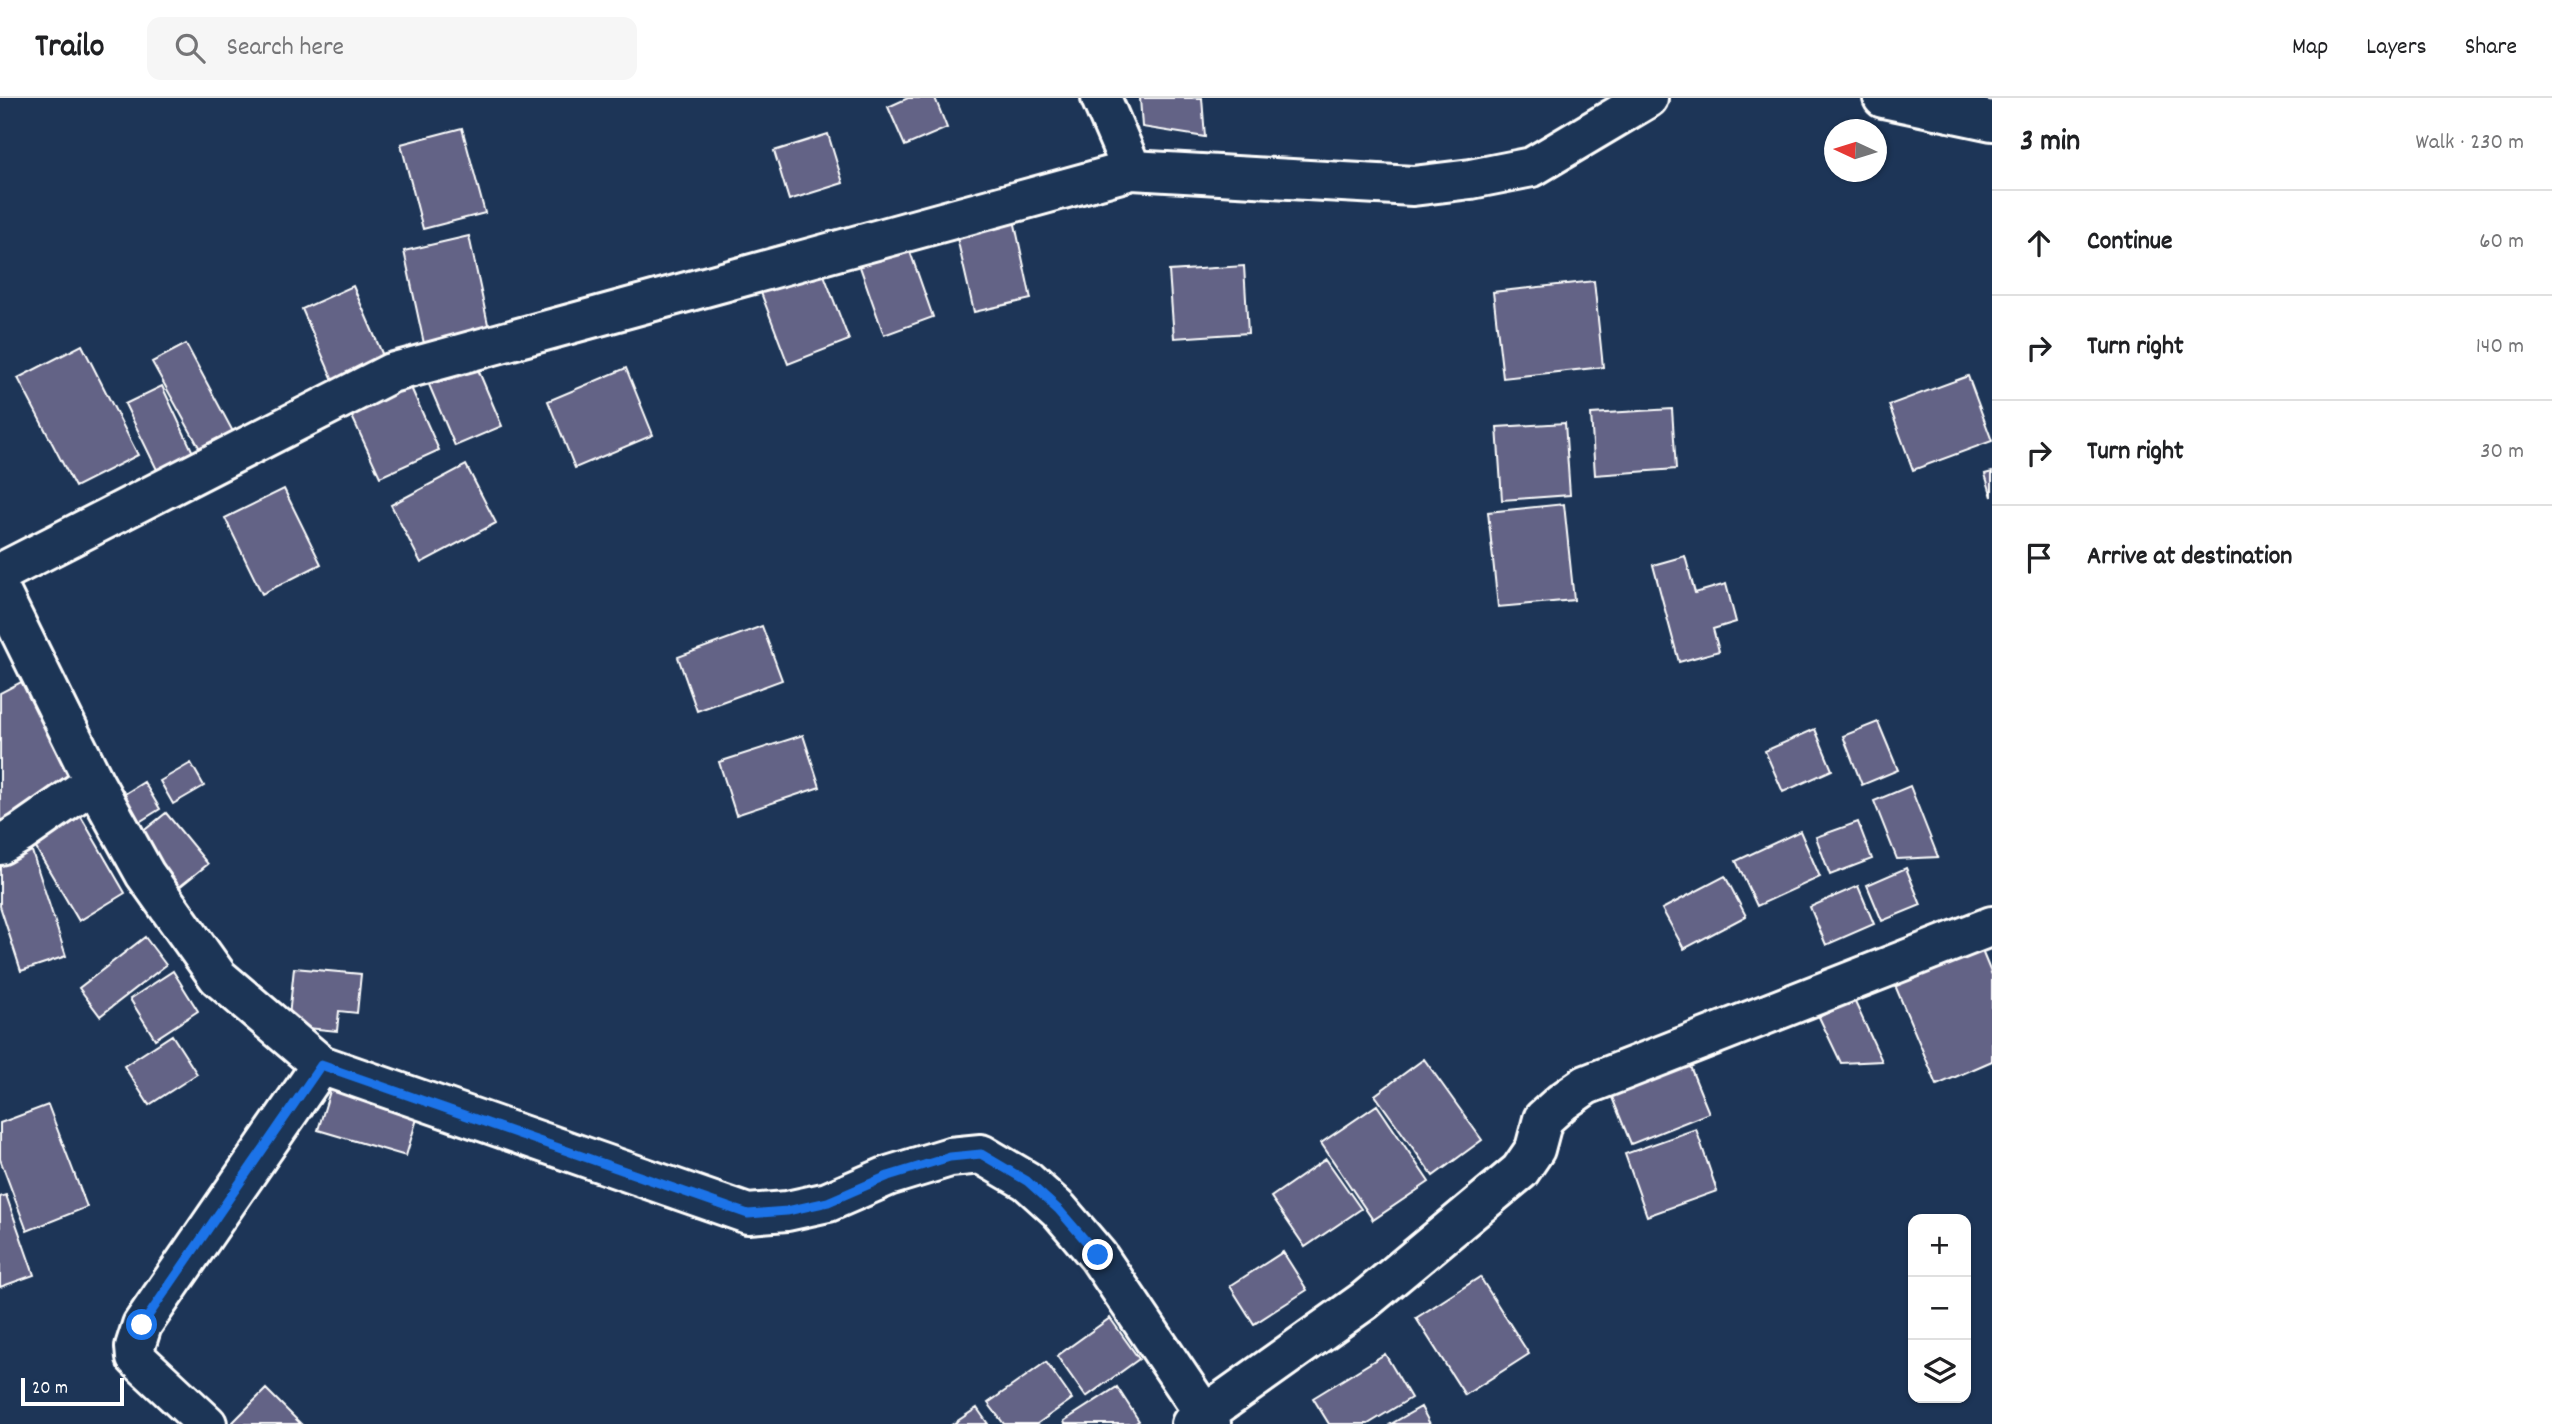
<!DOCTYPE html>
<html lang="en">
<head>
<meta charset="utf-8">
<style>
  :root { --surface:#fff; --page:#f6f6f6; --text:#202124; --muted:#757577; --line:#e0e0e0 }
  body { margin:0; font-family:Dekko,sans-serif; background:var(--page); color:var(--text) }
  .controls { position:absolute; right:21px; bottom:21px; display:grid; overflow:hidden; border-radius:14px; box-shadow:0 2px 5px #0004 }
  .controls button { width:63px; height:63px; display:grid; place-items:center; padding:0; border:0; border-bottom:2px solid var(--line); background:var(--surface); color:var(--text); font:35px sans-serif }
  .compass { position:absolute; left:1824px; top:21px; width:63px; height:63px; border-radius:50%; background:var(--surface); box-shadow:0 2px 5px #0004; rotate:274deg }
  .scale { position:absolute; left:21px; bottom:18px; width:103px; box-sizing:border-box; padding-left:7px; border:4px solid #fff; border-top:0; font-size:19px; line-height:24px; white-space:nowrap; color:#fff; -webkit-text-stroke:5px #1d3557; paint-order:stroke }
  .stop { position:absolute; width:21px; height:21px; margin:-16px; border:5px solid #1a73e8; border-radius:50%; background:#fff }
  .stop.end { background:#1a73e8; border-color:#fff; box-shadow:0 2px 7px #0008 }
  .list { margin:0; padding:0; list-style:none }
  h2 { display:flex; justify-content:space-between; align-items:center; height:91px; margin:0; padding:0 28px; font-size:30px }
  h2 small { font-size:23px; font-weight:400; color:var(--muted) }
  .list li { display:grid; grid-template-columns:46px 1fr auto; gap:21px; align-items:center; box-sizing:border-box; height:105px; padding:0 28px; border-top:2px solid var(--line) }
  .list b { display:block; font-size:26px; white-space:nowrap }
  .list em { font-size:23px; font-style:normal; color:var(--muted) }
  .icon { flex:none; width:38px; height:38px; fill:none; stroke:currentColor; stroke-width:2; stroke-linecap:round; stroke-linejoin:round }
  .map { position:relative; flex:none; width:1992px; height:1326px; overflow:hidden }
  header { display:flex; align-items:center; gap:42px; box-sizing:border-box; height:98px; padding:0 35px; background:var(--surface); border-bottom:2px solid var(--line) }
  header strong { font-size:33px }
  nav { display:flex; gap:38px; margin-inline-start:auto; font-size:24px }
  .search { width:490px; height:63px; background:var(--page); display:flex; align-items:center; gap:18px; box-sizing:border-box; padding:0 24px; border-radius:14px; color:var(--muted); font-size:26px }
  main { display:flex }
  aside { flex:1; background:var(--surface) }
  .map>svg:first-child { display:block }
  .building { fill:#646486; stroke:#fff; stroke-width:2 }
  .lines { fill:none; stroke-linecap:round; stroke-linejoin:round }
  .street-casing { stroke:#fff; stroke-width:44 }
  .street { stroke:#1d3557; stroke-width:38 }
  .route { stroke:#1a73e8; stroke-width:9 }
</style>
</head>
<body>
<header>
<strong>Trailo</strong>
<div class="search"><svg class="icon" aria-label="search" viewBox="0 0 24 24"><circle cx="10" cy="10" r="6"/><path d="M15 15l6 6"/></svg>Search here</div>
<nav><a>Map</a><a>Layers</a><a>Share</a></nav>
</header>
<main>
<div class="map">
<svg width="1992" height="1326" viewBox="0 0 1992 1326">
  <rect width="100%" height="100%" fill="#1d3557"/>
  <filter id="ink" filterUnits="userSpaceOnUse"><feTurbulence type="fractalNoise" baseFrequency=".0143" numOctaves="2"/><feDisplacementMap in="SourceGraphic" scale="14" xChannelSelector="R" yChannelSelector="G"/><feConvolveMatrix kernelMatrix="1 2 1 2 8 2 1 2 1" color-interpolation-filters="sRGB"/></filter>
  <g filter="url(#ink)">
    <!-- building -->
    <path class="building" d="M908 0H935L947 30 905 48 888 9Z
      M1140 0H1202L1205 39 1142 29Z
      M462 30 485 115 423 131 401 46Z
      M828 36 843 85 789 102 774 53Z
      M1013 117 1031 201 974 214 955 131Z
      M469 138 491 240 426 255 404 153Z
      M907 145 933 219 884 237 858 163Z
      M1244 168 1248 235 1174 240 1169 173Z
      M821 169 849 242 788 266 760 192Z
      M1594 183 1603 269 1503 280 1493 194Z
      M353 188 384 260 333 282 302 211Z
      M186 246 238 343 205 360 152 264Z
      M82 247 138 357 75 389 18 280Z
      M474 262 502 328 455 348 427 282Z
      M626 270 653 337 575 370 548 303Z
      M1968 278 1992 343 1913 372 1889 307Z
      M409 285 439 352 380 379 349 312Z
      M162 288 196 361 160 378 125 306Z
      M1672 311 1676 371 1595 377 1591 316Z
      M1565 325 1570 397 1502 402 1497 329Z
      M466 367 496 425 421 465 391 407Z
      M1992 374V399L1985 376Z
      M284 391 321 466 262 496 225 420Z
      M1564 406 1574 502 1498 509 1488 414Z
      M1685 458 1695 495 1726 486 1736 524 1713 531 1719 553 1679 564 1653 467Z
      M762 528 782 582 697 613 678 559Z
      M23 583 77 681 0 725V595Z
      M1878 624 1898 672 1862 687 1843 638Z
      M1815 631 1832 672 1783 694 1765 653Z
      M803 637 820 689 736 717 719 664Z
      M191 665 204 688 173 706 160 683Z
      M144 684 160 711 131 729 115 702Z
      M1910 688 1938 759 1897 761 1874 703Z
      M166 715 208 766 178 790 136 739Z
      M80 717 125 795 79 823 33 745Z
      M1858 724 1872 761 1830 777 1816 739Z
      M1800 733 1820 779 1757 808 1736 763Z
      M29 744 66 858 21 873 0 808V753Z
      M1906 770 1921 807 1882 823 1867 787Z
      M1725 778 1746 818 1684 851 1662 811Z
      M1858 788 1874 826 1826 847 1810 809Z
      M145 839 166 867 100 918 79 890Z
      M1980 848 1992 877V963L1937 987 1894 885Z
      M294 870 361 876 357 915 339 913 337 933 288 928Z
      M173 873 198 913 155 941 130 901Z
      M1854 902 1882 963 1841 965 1819 919Z
      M172 937 197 976 149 1007 124 968Z
      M1424 961 1482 1042 1433 1078 1375 997Z
      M1689 966 1709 1015 1631 1046 1611 997Z
      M334 980 421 1007 406 1058 318 1032Z
      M48 1007 87 1109 27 1133 0 1061V1025Z
      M1377 1007 1429 1084 1373 1122 1321 1045Z
      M1696 1031 1717 1093 1647 1118 1625 1056Z
      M1326 1061 1361 1111 1305 1149 1271 1099Z
      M6 1097 34 1177 0 1189V1099Z
      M1283 1154 1307 1192 1254 1226 1230 1188Z
      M1480 1179 1529 1256 1465 1297 1416 1220Z
      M1110 1220 1139 1261 1086 1299 1057 1258Z
      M1385 1256 1411 1300 1368 1326H1329L1313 1300Z
      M1046 1264 1072 1301 1037 1326H1004L988 1305Z
      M1117 1289 1139 1323 1134 1326H1065L1064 1323Z
      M266 1291 301 1326H231Z
      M1421 1309 1430 1326H1391Z
      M977 1310 988 1326H953Z"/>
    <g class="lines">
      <!-- street casing -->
      <g class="street-casing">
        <path id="street" d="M1101 0 1132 72
          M1883 0 1992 23
          M0 475 391 275 1132 72 1413 88 1471 81 1532 69 1648 0
          M0 493 94 684 145 776 218 879 321 967 748 1116 787 1113 828 1104 888 1078 950 1059 981 1056 1027 1083 1059 1112 1098 1158 1211 1326
          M0 747 21 735 94 684
          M207 1326 136 1260 135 1249 142 1227 321 967
          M1191 1326 1364 1203 1520 1073 1535 1051 1543 1021 1562 1004 1586 987 1992 828"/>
      </g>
      <!-- street -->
      <use href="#street" class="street"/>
    </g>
  </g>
  <g class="lines" filter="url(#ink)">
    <!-- route -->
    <path class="route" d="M142 1227 321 967 748 1116 787 1113 828 1104 888 1078 950 1059 981 1056 1027 1083 1059 1112 1098 1157"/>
  </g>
</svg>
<div class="controls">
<button>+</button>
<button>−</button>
<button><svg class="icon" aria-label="layers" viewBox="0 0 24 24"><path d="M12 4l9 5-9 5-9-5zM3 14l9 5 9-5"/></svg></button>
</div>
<svg class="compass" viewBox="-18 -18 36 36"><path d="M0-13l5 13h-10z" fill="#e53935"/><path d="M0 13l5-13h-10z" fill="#757577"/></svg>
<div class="scale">20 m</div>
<div class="stop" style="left:142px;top:1227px"></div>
<div class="stop end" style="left:1098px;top:1157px"></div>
</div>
<aside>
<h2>3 min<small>Walk · 230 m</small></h2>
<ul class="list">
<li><svg class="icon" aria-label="ahead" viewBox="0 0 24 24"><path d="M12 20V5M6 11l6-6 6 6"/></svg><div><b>Continue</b></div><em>60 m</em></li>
<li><svg class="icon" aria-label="right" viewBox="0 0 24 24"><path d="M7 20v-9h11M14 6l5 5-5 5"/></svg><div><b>Turn right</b></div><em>140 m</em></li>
<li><svg class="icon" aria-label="right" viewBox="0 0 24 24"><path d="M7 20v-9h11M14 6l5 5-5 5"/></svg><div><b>Turn right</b></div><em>30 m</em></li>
<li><svg class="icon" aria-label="arrive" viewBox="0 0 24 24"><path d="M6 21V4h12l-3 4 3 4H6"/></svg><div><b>Arrive at destination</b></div></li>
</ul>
</aside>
</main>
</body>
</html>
